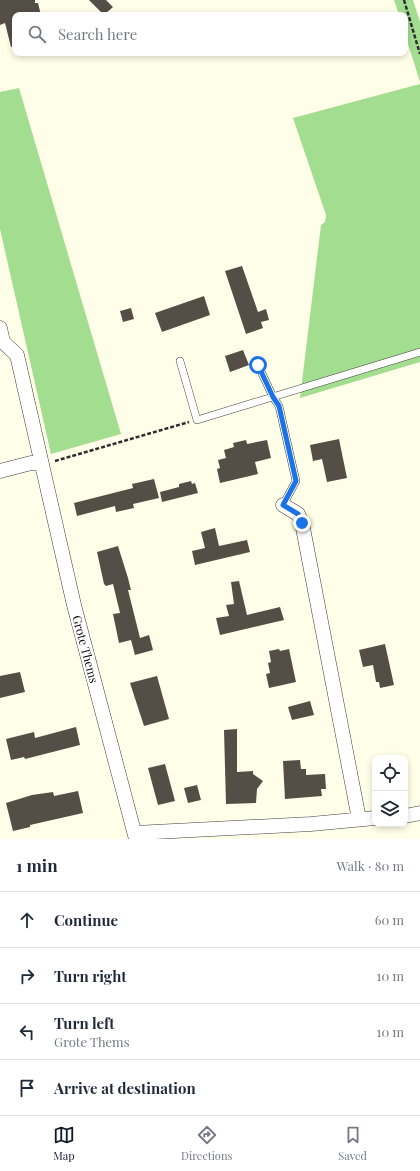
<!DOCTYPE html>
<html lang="en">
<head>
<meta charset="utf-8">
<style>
  :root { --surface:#fff; --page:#f6f6f7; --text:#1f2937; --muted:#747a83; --line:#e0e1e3; --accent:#111827 }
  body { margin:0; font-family:"Playfair Display",serif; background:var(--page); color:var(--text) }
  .controls { position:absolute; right:12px; bottom:12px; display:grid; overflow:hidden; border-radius:8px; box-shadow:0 2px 6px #0003 }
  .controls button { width:36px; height:36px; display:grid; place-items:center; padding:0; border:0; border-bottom:1px solid var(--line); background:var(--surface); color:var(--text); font:20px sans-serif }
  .stop { position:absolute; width:12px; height:12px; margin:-9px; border:3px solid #1a73e8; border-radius:50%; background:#fff }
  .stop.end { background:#1a73e8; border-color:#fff; box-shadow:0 1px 4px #0008 }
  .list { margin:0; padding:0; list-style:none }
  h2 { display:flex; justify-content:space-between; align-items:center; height:52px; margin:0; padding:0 16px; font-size:17px }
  h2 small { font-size:13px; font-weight:400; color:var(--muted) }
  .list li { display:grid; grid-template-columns:26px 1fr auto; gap:12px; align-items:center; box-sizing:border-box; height:56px; padding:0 16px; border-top:1px solid var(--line) }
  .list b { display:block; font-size:15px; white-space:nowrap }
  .list p { margin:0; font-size:13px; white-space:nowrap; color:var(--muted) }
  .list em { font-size:13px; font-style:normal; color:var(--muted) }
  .icon { flex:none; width:22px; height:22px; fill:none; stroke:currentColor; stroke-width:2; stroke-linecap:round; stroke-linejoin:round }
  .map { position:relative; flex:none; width:420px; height:839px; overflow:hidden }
  .search { position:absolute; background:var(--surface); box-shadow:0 2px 6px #0003; left:12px; right:12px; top:12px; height:44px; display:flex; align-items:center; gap:10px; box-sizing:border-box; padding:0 14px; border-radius:8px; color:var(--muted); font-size:15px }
  .sheet { height:276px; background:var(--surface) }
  nav { display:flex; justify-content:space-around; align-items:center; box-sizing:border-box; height:56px; border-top:1px solid var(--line); background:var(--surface); font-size:11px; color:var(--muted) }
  nav a { display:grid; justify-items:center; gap:2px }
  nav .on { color:var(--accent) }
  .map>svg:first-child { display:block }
  .forest { fill:#a3dd8f }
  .building { fill:#544e47 }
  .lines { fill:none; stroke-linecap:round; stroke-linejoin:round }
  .lane-casing { stroke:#3e3e3e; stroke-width:8 }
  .street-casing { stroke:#3e3e3e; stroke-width:15 }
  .path { stroke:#2d2d2d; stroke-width:2.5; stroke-dasharray:4 2; stroke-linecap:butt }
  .lane { stroke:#fff; stroke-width:7 }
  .street { stroke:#fff; stroke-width:14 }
  .route { stroke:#1a73e8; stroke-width:5 }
  .labels { text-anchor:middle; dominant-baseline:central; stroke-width:4; stroke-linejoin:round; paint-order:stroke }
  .street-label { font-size:12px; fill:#0b0b0b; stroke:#fff }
</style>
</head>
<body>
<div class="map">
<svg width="420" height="839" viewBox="0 0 420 839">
  <rect width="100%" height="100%" fill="#ffffe9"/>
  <!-- forest -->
  <path class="forest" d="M394 0H413L420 22V82L405 34V15H399Z
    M420 84V362L300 398 321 225 325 222 326 215 293 118Z
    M19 88 121 434 51 454 0 229V92Z"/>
  <!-- building -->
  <path class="building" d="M0 0H35V3H38L41 15H15V46L11 47 5 23 0 25Z
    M89 0H106L113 7 104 15Z
    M242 266 258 312 266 309 269 320 261 322 263 328 246 334 225 271Z
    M204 296 210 315 162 332 155 313Z
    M131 308 134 319 123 322 120 311Z
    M243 350 249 365 230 372 225 356Z
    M339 439 347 478 327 482 322 459 313 461 310 445Z
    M246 440 247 444 267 440 271 458 255 462 258 474 220 483 217 469 220 468 218 460 226 458 224 450 234 447 233 443Z
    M154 479 159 498 133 504 134 508 116 512 115 506 77 516 74 503 133 488 132 484Z
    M191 481 192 484 195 483 198 493 162 502 160 492 179 487V484Z
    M215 528 219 546 247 540 250 552 195 565 192 551 205 548 201 532Z
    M118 546 128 578 131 590H128L140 638 149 635 153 650 135 655 131 640 119 643 113 614 120 613 113 584 106 586 104 584 97 552Z
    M239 581 247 615 280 607 284 620 220 635 216 618 229 616 226 605 234 604 231 582Z
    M385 644 394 685 380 688 379 682H376L373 665 363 667 359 650Z
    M279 649 280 651 289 649 296 682 269 688 266 674 270 673 268 663 271 662 269 651Z
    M20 672 25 692 0 698V676Z
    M157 676 169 719 144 726 130 683Z
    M310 701 314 715 292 720 288 707Z
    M76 727 80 745 25 759 24 757 11 760 6 739 34 732 35 738Z
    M237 729V772L253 771V774L263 781 257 789 256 803 226 804 224 730Z
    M300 760 301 769H306V775L325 774 326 789H321L322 796 285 799 283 761Z
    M165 764 175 801 158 805 148 768Z
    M197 785 201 800 188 803 184 788Z
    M78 791 83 813 30 825V827L13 831 6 803 32 795 53 792 54 796Z"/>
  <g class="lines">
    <!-- lane casing -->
    <g class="lane-casing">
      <path id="lane" d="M180 361 197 420 420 352
        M258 365 273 397 279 406 296 481 283 505"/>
    </g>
    <!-- street casing -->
    <g class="street-casing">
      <path id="street" d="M0 328 3 342 17 355 74 605 136 839
        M0 471 31 463 41 464
        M283 505 298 514 302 523 359 819
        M405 816 420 813
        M135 833 311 824 375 818"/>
    </g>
    <!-- path -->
    <path class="path" d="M404 0 420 54
      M55 461 189 422"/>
    <!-- lane -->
    <use href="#lane" class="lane"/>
    <!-- street -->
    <use href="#street" class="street"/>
  </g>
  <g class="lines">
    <!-- route -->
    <path class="route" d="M258 365 273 397 279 406 296 481 283 505 298 514 302 523"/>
  </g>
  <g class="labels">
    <!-- street labels -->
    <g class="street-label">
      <text transform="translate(86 649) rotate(75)">Grote Thems</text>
    </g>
  </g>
</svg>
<div class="controls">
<button><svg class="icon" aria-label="locate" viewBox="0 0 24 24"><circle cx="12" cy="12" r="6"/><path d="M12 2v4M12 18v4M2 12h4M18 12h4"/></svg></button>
<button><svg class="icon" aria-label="layers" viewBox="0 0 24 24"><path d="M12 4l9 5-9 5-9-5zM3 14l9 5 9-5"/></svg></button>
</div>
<div class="stop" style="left:258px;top:365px"></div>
<div class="stop end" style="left:302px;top:523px"></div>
<div class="search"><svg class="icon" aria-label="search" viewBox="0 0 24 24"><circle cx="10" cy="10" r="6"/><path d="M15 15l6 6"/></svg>Search here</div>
</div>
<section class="sheet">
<h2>1 min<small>Walk · 80 m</small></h2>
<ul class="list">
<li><svg class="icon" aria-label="ahead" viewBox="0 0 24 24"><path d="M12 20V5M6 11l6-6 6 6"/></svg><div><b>Continue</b></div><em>60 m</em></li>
<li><svg class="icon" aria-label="right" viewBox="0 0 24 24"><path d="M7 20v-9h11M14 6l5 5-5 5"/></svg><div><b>Turn right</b></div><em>10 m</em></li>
<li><svg class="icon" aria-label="left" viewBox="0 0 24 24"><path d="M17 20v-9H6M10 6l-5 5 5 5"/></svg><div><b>Turn left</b><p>Grote Thems</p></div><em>10 m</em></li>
<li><svg class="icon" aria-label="arrive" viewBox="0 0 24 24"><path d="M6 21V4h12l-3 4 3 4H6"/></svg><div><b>Arrive at destination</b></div></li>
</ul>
</section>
<nav>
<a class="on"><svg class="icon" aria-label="map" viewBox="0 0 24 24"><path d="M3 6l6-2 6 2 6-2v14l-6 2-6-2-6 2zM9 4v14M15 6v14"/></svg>Map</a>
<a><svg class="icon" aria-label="directions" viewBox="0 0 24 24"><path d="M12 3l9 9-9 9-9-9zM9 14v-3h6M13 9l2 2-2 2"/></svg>Directions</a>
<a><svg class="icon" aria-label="saved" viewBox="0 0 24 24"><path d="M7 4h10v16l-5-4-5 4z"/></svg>Saved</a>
</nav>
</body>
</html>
